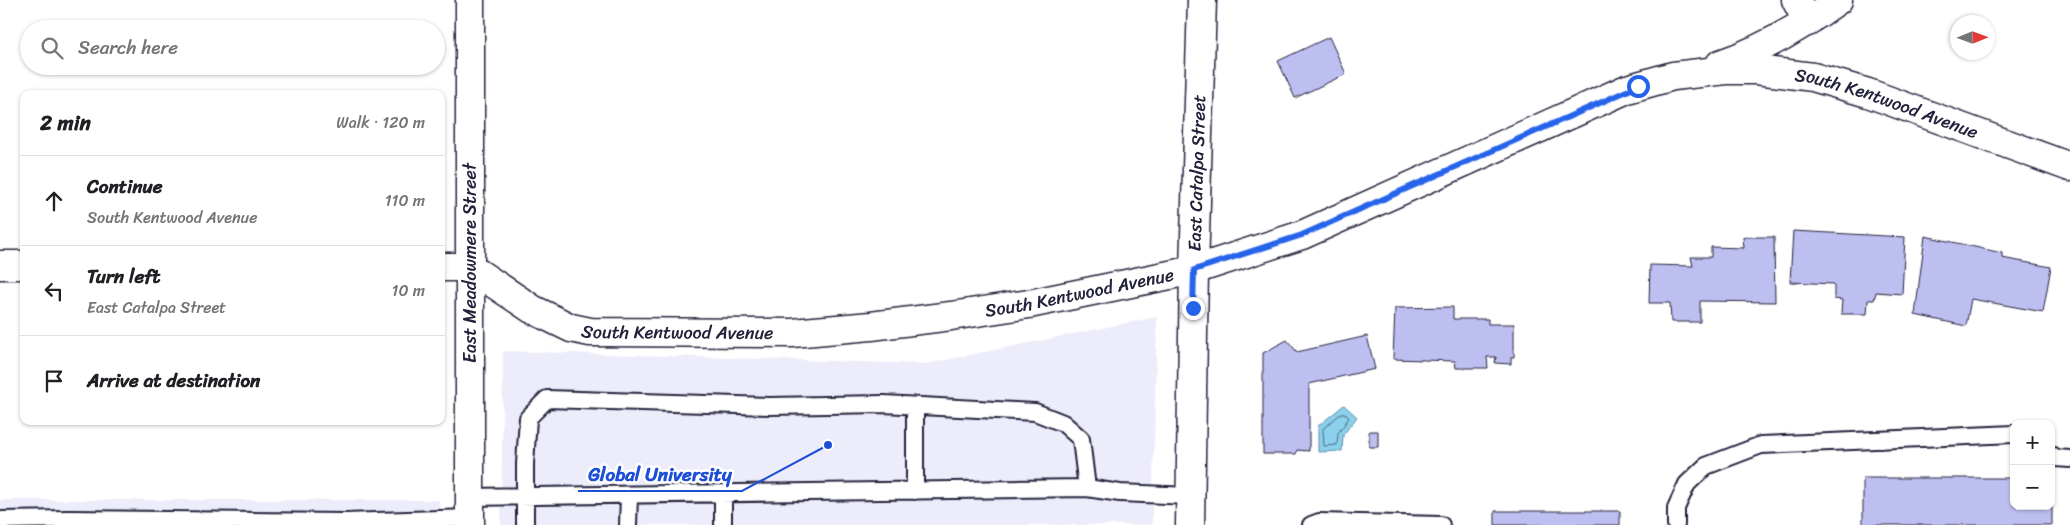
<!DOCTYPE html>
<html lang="en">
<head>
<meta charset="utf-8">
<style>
  :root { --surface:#fff; --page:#f6f6f6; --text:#202124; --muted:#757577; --line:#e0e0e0 }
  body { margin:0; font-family:Sriracha,sans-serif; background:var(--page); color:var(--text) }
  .controls { position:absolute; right:15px; bottom:15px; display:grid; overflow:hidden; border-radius:10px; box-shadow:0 1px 4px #0004 }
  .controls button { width:45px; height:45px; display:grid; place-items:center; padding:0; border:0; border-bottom:1px solid var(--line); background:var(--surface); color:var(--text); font:25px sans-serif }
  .compass { position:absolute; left:1950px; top:15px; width:45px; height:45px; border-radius:50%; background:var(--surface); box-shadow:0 1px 4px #0004; rotate:89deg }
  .stop { position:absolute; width:15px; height:15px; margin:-11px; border:4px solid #2563eb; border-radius:50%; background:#fff }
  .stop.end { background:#2563eb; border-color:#fff; box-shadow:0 1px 5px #0008 }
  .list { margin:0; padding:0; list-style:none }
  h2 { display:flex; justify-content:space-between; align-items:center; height:65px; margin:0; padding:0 20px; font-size:21px }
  h2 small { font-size:16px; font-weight:400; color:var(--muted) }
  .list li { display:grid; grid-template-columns:32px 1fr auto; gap:15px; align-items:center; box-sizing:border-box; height:90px; padding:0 20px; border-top:1px solid var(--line) }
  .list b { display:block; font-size:19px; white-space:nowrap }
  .list p { margin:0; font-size:16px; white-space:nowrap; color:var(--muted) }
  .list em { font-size:16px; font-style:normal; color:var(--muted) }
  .icon { flex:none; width:28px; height:28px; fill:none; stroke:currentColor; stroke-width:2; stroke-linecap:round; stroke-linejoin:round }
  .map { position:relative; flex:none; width:2070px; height:525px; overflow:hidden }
  .search { position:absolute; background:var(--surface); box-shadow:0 1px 4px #0004; left:20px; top:20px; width:425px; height:55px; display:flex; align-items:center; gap:12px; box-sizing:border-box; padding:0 18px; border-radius:28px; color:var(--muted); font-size:19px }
  .panel { position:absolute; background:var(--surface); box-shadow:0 1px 4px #0004; left:20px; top:90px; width:425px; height:335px; border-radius:10px }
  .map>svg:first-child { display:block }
  .built { fill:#ececfb }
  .water { fill:#8bd1ec; stroke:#618ba5 }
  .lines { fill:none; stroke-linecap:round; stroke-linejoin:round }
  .shore { stroke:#4c6882; stroke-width:1 }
  .building { fill:#bebff1; stroke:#22223b }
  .lane-casing { stroke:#22223b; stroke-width:20 }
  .street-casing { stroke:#22223b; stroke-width:31 }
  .lane { stroke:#fff; stroke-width:16 }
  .street { stroke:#fff; stroke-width:28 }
  .route { stroke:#2563eb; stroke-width:6 }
  .labels { text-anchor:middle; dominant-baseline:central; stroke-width:5; stroke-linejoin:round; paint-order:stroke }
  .street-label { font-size:18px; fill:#22223b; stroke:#fff }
  .leader { fill:none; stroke:#1d4ed8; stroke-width:2 }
  .callout-dot { fill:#1d4ed8; stroke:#fff; stroke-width:2 }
  .callout-label { font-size:19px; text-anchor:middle; font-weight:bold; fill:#1d4ed8; stroke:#fff; stroke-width:5; stroke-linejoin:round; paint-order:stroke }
</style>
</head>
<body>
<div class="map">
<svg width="2070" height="525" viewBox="0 0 2070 525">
  <rect width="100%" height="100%" fill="#fff"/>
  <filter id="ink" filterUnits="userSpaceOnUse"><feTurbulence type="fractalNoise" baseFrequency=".02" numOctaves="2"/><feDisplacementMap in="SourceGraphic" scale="10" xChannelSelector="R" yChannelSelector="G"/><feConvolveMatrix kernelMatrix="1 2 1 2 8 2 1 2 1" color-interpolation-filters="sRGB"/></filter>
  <g filter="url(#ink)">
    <!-- built -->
    <path class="built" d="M1157 317 1152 525H501L503 351 925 364Z
      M0 500H439L441 525H0Z"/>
    <!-- water -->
    <path class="water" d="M1344 405 1357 417 1343 435 1342 451 1318 452V426Z"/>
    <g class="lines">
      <!-- shore -->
      <path class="shore" d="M1342 413H1345L1349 418 1338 433 1337 445 1324 446 1323 429Z"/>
    </g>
    <!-- building -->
    <path class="building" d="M1329 37 1346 74 1295 98 1278 61Z
      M1793 231 1905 237 1902 294 1876 292 1874 300H1868L1867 314H1841L1842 300 1834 299V284L1790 282Z
      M1925 236 2002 253V258L2051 267 2043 312 1971 299 1966 326 1915 315Z
      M1743 237H1774L1775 302 1700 301V322H1671L1670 303H1649L1650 265 1693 266 1691 257H1711V247L1744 248Z
      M1453 307V319H1488V324H1514V357H1511V364L1495 363 1496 357H1487L1488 368H1456L1455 361 1393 359 1395 308Z
      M1367 336 1375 369 1309 384V451L1297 450 1296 454H1263V353L1287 340 1297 352Z
      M1369 431H1378V447H1369Z
      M1863 478H2014V506H2051L2052 478V525H1863Z
      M1495 511H1620V525H1495Z"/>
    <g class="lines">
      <!-- lane casing -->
      <g class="lane-casing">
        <path id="lane" d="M2051 455 2055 458 2070 459
          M915 491V406
          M470 497 1087 488
          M0 520 69 519 345 522 470 518
          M525 525V464L528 418 547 399 769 406 884 404 1035 412 1063 423 1081 439 1087 488 1120 493 1190 496
          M628 525 629 496
          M723 525V495
          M1311 525 1319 522 1441 525
          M1676 525V508L1687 484 1706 466 1761 445 2014 434"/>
      </g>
      <!-- street casing -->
      <g class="street-casing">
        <g id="street">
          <path d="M470 0V525"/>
          <path d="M1796 0 1808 22"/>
          <path d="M1720 64C1763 50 1801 27 1838 0"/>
          <path d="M0 265H24"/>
          <path id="s1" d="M441 267H469L532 309 571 328 590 332 792 333 871 326 951 316 1029 304 1194 270 1302 235 1627 89 1673 76 1726 70H1756L1813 77 1868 93 2070 167"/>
          <path id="s2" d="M1190 525 1194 270 1202 0"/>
        </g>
      </g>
      <!-- lane -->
      <use href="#lane" class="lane"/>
      <!-- street -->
      <use href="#street" class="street"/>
    </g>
  </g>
  <g class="lines" filter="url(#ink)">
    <!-- route -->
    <path class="route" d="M1193 308 1194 270 1302 235 1638 86"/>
  </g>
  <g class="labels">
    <!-- street labels -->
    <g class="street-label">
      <text stroke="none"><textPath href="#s1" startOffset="1512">South Kentwood Avenue</textPath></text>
      <text stroke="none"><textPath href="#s2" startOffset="352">East Catalpa Street</textPath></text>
      <text transform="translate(470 263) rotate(-90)">East Meadowmere Street</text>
      <text stroke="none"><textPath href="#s1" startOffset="659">South Kentwood Avenue</textPath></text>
      <text stroke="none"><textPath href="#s1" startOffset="254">South Kentwood Avenue</textPath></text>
    </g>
  </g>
  <!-- callouts -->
  <path class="leader" d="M828 445L742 491H578"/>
  <circle class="callout-dot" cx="828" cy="445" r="5"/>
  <g class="callout-label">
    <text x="660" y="481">Global University</text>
  </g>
</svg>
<div class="controls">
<button>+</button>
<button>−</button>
</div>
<svg class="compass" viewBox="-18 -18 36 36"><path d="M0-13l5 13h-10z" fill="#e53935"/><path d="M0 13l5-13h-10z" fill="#757577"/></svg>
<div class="stop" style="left:1638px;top:86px"></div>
<div class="stop end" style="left:1193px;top:308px"></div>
<div class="search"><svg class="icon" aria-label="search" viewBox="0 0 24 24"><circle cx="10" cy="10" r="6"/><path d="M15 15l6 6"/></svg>Search here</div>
<section class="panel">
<h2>2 min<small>Walk · 120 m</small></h2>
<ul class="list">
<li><svg class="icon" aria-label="ahead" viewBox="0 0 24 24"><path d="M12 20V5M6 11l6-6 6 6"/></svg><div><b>Continue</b><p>South Kentwood Avenue</p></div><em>110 m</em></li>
<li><svg class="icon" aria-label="left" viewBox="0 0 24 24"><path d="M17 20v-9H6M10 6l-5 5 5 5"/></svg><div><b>Turn left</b><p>East Catalpa Street</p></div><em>10 m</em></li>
<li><svg class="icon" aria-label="arrive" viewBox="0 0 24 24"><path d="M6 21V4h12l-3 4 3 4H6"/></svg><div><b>Arrive at destination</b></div></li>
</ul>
</section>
</div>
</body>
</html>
